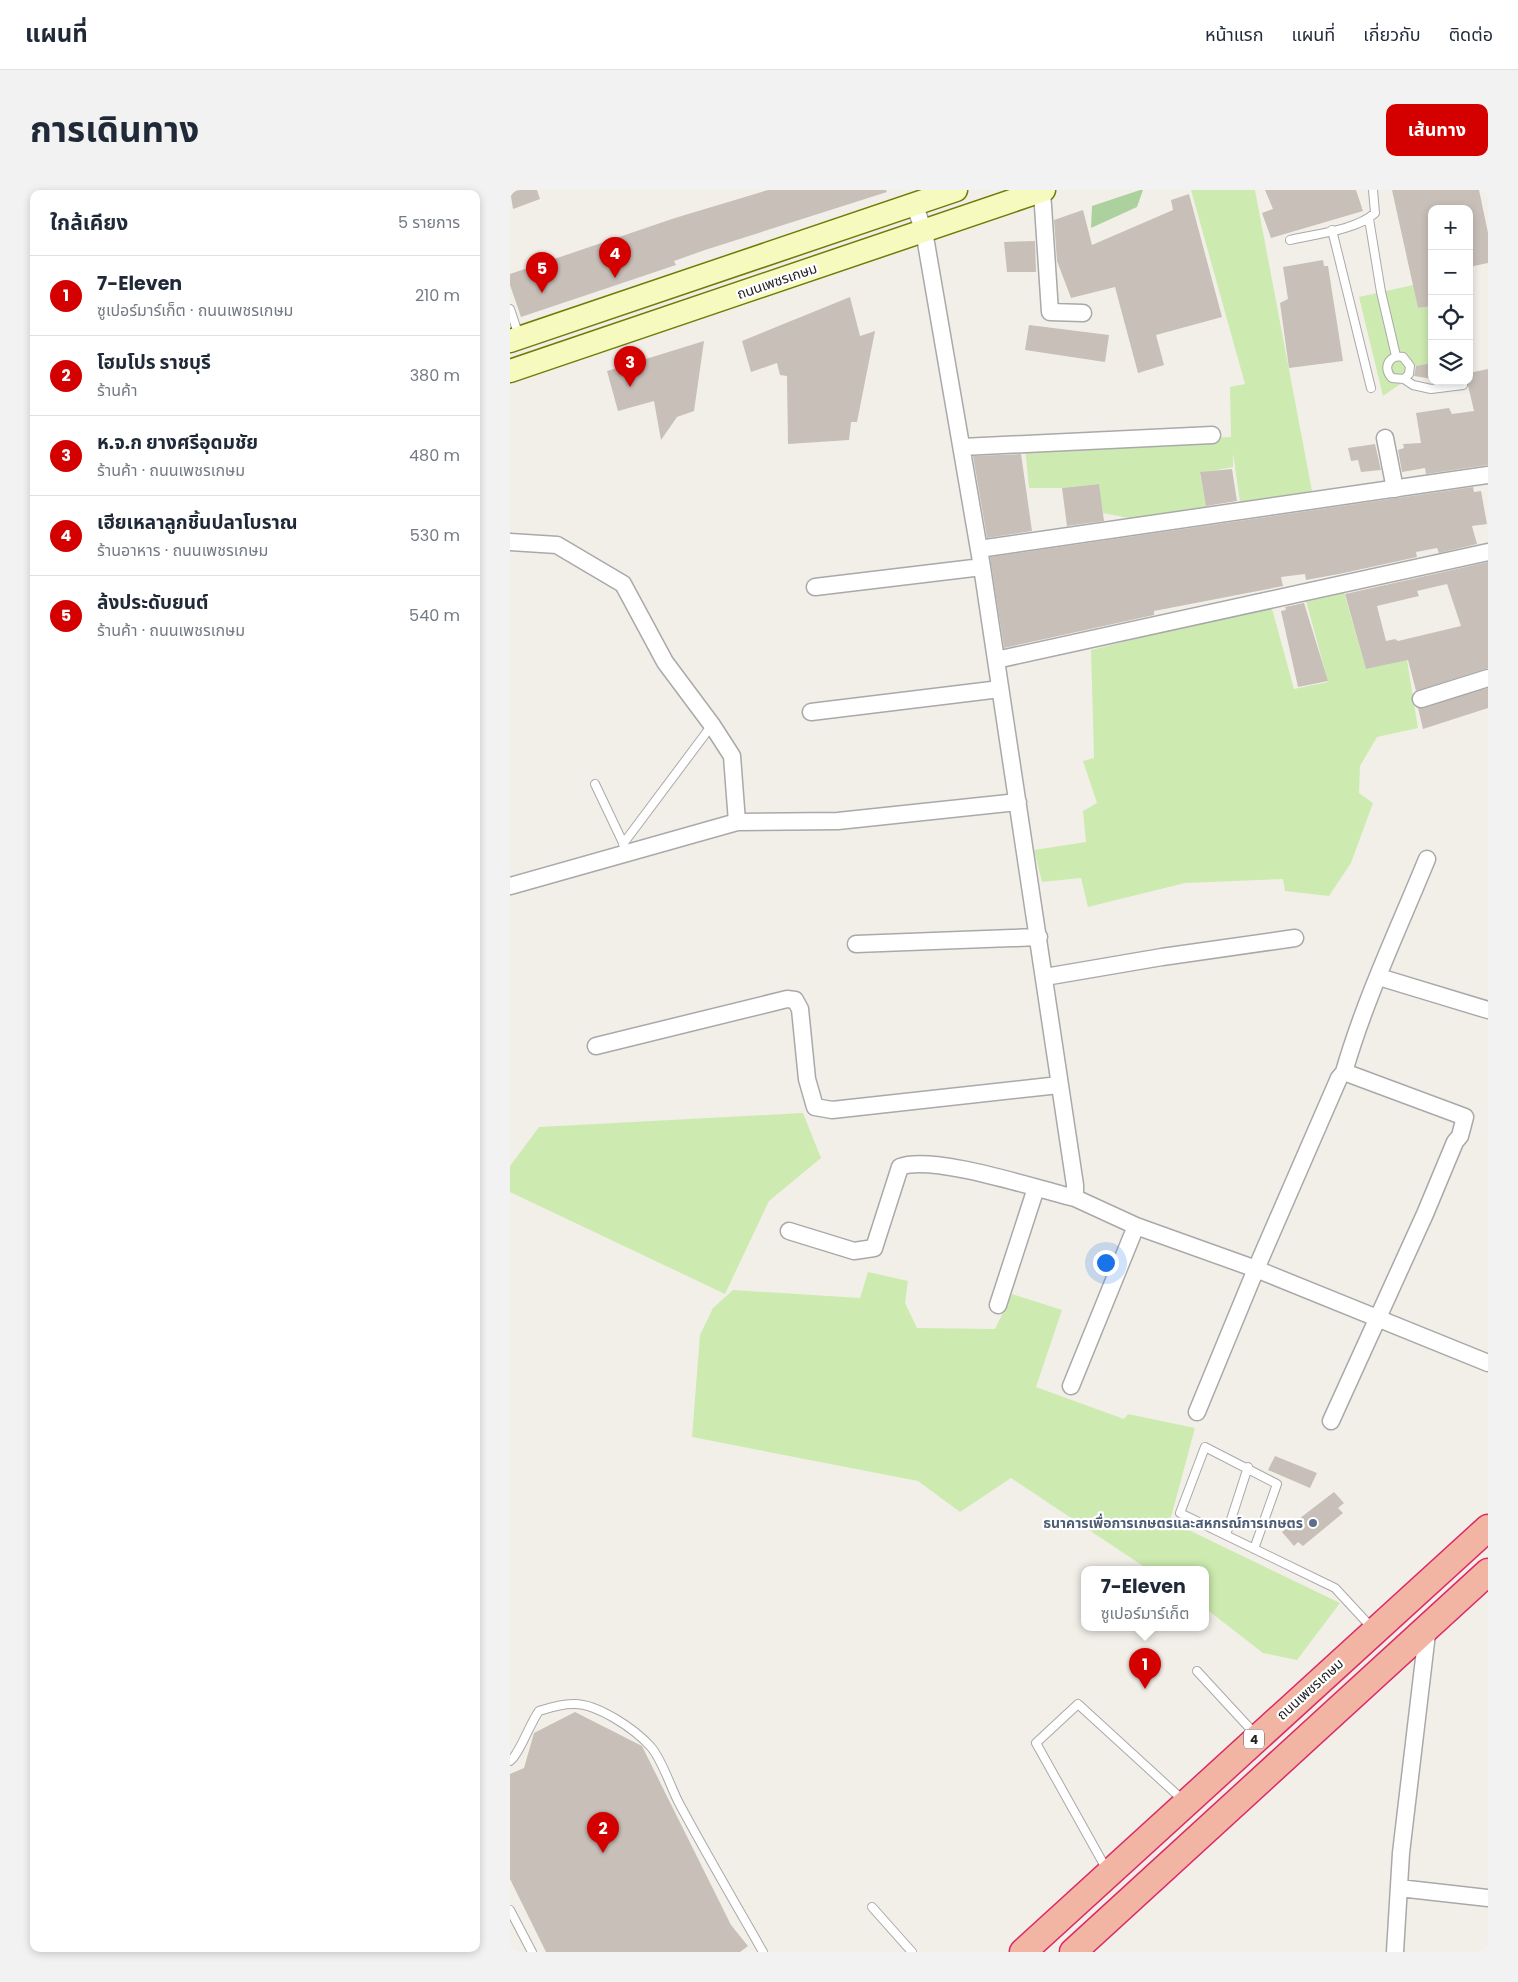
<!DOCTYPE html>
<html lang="th">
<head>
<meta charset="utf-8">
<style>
  :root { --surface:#fff; --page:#f2f2f3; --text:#1f2937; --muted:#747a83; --line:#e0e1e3; --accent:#d40000 }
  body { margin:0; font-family:Poppins,"Noto Sans Thai",sans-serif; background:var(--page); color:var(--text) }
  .controls { position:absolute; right:15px; top:15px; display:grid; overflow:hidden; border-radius:10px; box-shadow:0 2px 8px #0003 }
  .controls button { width:45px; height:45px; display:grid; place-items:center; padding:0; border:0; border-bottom:1px solid var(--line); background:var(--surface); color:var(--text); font:25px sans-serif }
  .you { position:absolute; left:595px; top:1072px; width:18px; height:18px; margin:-12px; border:4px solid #fff; border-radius:50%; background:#1a73e8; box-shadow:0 0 0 8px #1a73e833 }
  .badge { display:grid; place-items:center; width:32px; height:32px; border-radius:50%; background:var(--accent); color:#fff; font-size:16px; font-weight:700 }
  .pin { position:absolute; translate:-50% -41px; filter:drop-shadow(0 1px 2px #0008) }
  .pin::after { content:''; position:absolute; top:26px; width:18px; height:15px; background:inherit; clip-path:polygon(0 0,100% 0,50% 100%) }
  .popup { position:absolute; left:571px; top:1376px; width:128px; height:65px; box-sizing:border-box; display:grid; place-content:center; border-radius:10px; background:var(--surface); filter:drop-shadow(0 1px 4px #0005); font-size:16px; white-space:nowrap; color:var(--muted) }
  .popup b { font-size:19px; color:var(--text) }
  .popup::after { content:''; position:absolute; left:50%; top:100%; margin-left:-10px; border:10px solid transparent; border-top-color:var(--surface) }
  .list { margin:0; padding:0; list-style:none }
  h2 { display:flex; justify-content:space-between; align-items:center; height:65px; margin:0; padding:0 20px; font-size:21px }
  h2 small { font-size:16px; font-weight:400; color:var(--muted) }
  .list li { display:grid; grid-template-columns:32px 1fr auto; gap:15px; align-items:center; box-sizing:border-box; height:80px; padding:0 20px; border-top:1px solid var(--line) }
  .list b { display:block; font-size:19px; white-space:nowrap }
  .list p { margin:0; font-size:16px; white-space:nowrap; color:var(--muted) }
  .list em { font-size:16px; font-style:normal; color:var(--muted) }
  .icon { flex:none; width:28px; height:28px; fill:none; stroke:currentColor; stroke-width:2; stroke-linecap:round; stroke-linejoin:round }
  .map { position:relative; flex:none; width:978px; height:1762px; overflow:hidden; border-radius:10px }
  header { display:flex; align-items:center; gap:30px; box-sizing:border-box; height:70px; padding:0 25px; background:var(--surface); border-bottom:1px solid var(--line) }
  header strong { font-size:24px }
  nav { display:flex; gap:28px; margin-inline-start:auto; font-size:18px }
  .intro { display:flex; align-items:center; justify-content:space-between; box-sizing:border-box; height:120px; padding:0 30px }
  h1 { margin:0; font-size:35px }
  .button { padding:12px 22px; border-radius:10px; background:var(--accent); color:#fff; font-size:18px; font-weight:700 }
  main { display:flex; gap:30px; padding:0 30px }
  aside { flex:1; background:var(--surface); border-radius:10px; box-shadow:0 2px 8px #0003 }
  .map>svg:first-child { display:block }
  .grass { fill:#cdebb0 }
  .forest { fill:#add19e }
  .building { fill:#c7bfb8; fill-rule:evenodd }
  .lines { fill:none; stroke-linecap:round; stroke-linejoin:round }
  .service-casing { stroke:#a9a9a9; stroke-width:10 }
  .minor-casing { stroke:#a9a9a9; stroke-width:19 }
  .secondary-casing { stroke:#707d05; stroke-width:25 }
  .trunk-casing { stroke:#dc2a67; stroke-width:29 }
  .service { stroke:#fff; stroke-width:8 }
  .minor { stroke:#fff; stroke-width:16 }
  .secondary { stroke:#f7fabf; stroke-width:22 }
  .trunk { stroke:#f2b4a3; stroke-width:26 }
  .service-dot { fill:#5c6f8a; stroke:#fff; stroke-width:2 }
  .labels { text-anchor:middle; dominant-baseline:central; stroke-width:4.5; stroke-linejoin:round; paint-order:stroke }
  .shield { fill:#fff; stroke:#646464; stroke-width:1 }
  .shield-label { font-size:12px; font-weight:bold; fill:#222 }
  .street-label { font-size:14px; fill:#222; stroke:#fff }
  .service-label { font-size:14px; font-weight:bold; fill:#4e5e75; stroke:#fff; text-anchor:end }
</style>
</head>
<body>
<header>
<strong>แผนที่</strong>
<nav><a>หน้าแรก</a><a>แผนที่</a><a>เกี่ยวกับ</a><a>ติดต่อ</a></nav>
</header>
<div class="intro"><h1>การเดินทาง</h1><a class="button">เส้นทาง</a></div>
<main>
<aside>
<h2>ใกล้เคียง<small>5 รายการ</small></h2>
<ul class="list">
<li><span class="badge">1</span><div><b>7-Eleven</b><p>ซูเปอร์มาร์เก็ต · ถนนเพชรเกษม</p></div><em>210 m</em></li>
<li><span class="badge">2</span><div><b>โฮมโปร ราชบุรี</b><p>ร้านค้า</p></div><em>380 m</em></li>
<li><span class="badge">3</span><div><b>ห.จ.ก ยางศรีอุดมชัย</b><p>ร้านค้า · ถนนเพชรเกษม</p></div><em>480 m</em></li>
<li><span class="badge">4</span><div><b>เฮียเหลาลูกชิ้นปลาโบราณ</b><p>ร้านอาหาร · ถนนเพชรเกษม</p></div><em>530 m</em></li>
<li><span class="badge">5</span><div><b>ล้งประดับยนต์</b><p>ร้านค้า · ถนนเพชรเกษม</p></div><em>540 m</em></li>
</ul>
</aside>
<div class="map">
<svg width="978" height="1762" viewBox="0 0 978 1762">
  <rect width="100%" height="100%" fill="#f2efe9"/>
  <!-- grass -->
  <path class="grass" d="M681 0H745L802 301 730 312 723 263V277L690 283 697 320 623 329 593 323 588 294 552 298H519L515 257 721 247 720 197 735 194Z
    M903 95 908 118 922 116V157L919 158 922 173 903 177 902 186 873 206 849 107Z
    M833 399 856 479 897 470 908 538 867 547 850 576 849 603 863 613 841 673 819 706 775 701 773 689 675 693 578 717 571 688 532 692 524 660 576 652 573 621 587 613 573 571 584 568 581 460 761 415 784 499 818 492 795 407Z
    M293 923 311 968 259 1011 215 1104 0 1002V976L29 937Z
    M358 1082 398 1091 395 1113 407 1138 485 1139 502 1104 552 1120 526 1197 614 1229 618 1224 685 1238 660 1331 830 1413 787 1470 753 1463 695 1418V1380H639L501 1288 450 1322 408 1291 182 1247 190 1145 203 1118 223 1100 350 1108Z"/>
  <!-- forest -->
  <path class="forest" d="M630 0H633L627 17 581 38 582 16Z"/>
  <!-- building -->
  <path class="building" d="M0 0H27L30 9 3 19Z
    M258 0H376L377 2 195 60 164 71 166 75 11 127 0 95V84L165 28Z
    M755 0H846L853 21 761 48 752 23 763 19Z
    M882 0H969L978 43V73L959 77V19H922V116L908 118Z
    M679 4 712 127 646 145 654 175 628 183 605 97 561 108 547 71 544 30 573 20 582 55 663 20 661 10Z
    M525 51 526 82H497L494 52Z
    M813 70 814 76H818L833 171 779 178 770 113 778 109 773 77Z
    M340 107 350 146 365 141 347 232H341L339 250 278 254 277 186 270 185 267 173 241 182 232 151Z
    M519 135 599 145 595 172 515 160Z
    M194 151 184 221 167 227 151 250 144 211 108 221 97 181Z
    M922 173V189L904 186 906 176Z
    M978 179V275L916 284 915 278 892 282 888 260 894 258 893 254 911 253 906 223 939 218 942 224 964 221 957 191H959V183Z
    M865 254 871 280 851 282 848 270 841 271 838 258Z
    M511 264 522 341 477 348 463 266Z
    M722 279 727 311 696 316 690 282Z
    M589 294 594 331 557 336 552 298Z
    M963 297 964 302 971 301 977 334 962 336 967 354 929 363 927 358 906 362 907 367 829 384 796 390 795 384 771 387 773 396 644 421V425L494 458 480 367Z
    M978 372V478L906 501 898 470 856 479 835 404ZM937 394 951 436 888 451 885 449 876 451 867 416 909 406 907 401Z
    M794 413 818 491 788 497 771 421 776 420 775 417Z
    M978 498V518L913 539 908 518Z
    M765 1266 807 1283 800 1298 758 1280Z
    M824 1302 834 1313 828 1318 833 1323 793 1356 788 1352 784 1356 772 1342Z
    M65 1522 132 1556 221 1735 238 1756 230 1762H36L0 1689V1584L14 1578 24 1543Z"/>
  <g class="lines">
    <!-- service casing -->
    <g class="service-casing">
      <path id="service" d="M859 29 871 102 886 166
        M822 40 861 198
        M780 50C805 44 847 40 865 23L863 0
        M0 119 9 146
        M894 189 899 184 900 176 893 167C879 164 872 178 882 188L894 189 903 195 921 199 953 195
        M85 594 115 657
        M113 654 202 535
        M716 1345 738 1277
        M744 1359 767 1294 695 1257 670 1323 825 1398 863 1439
        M687 1481 746 1545
        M0 1571C9 1565 20 1533 29 1521 39 1518 51 1514 62 1514 86 1512 126 1540 141 1557 153 1571 161 1599 170 1615 197 1665 225 1713 253 1762
        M597 1680 526 1553 568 1514 674 1611
        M362 1717 402 1762
        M0 1720 22 1762"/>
    </g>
    <!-- minor casing -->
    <g class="minor-casing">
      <path id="minor" d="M532 1 540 122 573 123
        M404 14 414 41 472 377 565 995V1008L626 1036 746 1079 978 1173
        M875 248 885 299
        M452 257 702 245
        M0 352 47 355 113 394 155 472 202 535 222 566 227 632
        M469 359 978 285
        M305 397 472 377
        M486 470 978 362
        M911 509 978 488
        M301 522 490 499
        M0 696 227 632 328 631 508 612
        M346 754 529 747
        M535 787 652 767 785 748
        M869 787 978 820
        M86 856 277 809 285 810 290 819 297 889 305 917 322 920 549 895
        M279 1041 344 1061 364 1058 390 977C423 964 527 999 565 1008
        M488 1115 526 998
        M561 1196 626 1036
        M687 1222 746 1079 829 888 834 882C855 809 888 740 917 669
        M821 1231 915 1024 945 952 950 946 955 927 834 882
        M889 1698 978 1708
        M885 1762 891 1663 918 1435"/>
    </g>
    <!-- secondary casing -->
    <g class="secondary-casing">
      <path id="secondary" d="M0 151 446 0
        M0 181 534 0"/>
    </g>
    <!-- trunk casing -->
    <g class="trunk-casing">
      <path id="trunk" d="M513 1762 978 1338
        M563 1762 978 1382"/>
    </g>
    <!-- service -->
    <use href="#service" class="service"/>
    <!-- minor -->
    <use href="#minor" class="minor"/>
    <!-- secondary -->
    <use href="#secondary" class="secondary"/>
    <!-- trunk -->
    <use href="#trunk" class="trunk"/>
  </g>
  <!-- markers -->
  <circle class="service-dot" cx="803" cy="1333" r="5"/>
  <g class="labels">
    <!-- shield labels -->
    <rect class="shield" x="734" y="1539.5" width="20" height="19" rx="4"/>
    <g class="shield-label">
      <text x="744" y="1549">4</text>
    </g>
    <!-- street labels -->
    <g class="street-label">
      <text transform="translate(267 91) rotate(-19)">ถนนเพชรเกษม</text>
      <text transform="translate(800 1499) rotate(-42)">ถนนเพชรเกษม</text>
    </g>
    <!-- service labels -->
    <g class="service-label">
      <text x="793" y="1333">ธนาคารเพื่อการเกษตรและสหกรณ์การเกษตร</text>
    </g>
  </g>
</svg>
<div class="controls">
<button>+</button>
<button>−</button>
<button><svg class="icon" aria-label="locate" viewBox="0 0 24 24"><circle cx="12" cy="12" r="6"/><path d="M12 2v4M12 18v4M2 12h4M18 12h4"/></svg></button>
<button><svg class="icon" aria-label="layers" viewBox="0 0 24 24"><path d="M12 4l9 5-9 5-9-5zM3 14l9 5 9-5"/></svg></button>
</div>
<div class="you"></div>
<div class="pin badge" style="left:635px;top:1499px">1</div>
<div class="popup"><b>7-Eleven</b>ซูเปอร์มาร์เก็ต</div>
<div class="pin badge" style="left:93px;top:1663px">2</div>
<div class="pin badge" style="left:120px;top:197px">3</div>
<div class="pin badge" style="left:105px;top:88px">4</div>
<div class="pin badge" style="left:32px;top:103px">5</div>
</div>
</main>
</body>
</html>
